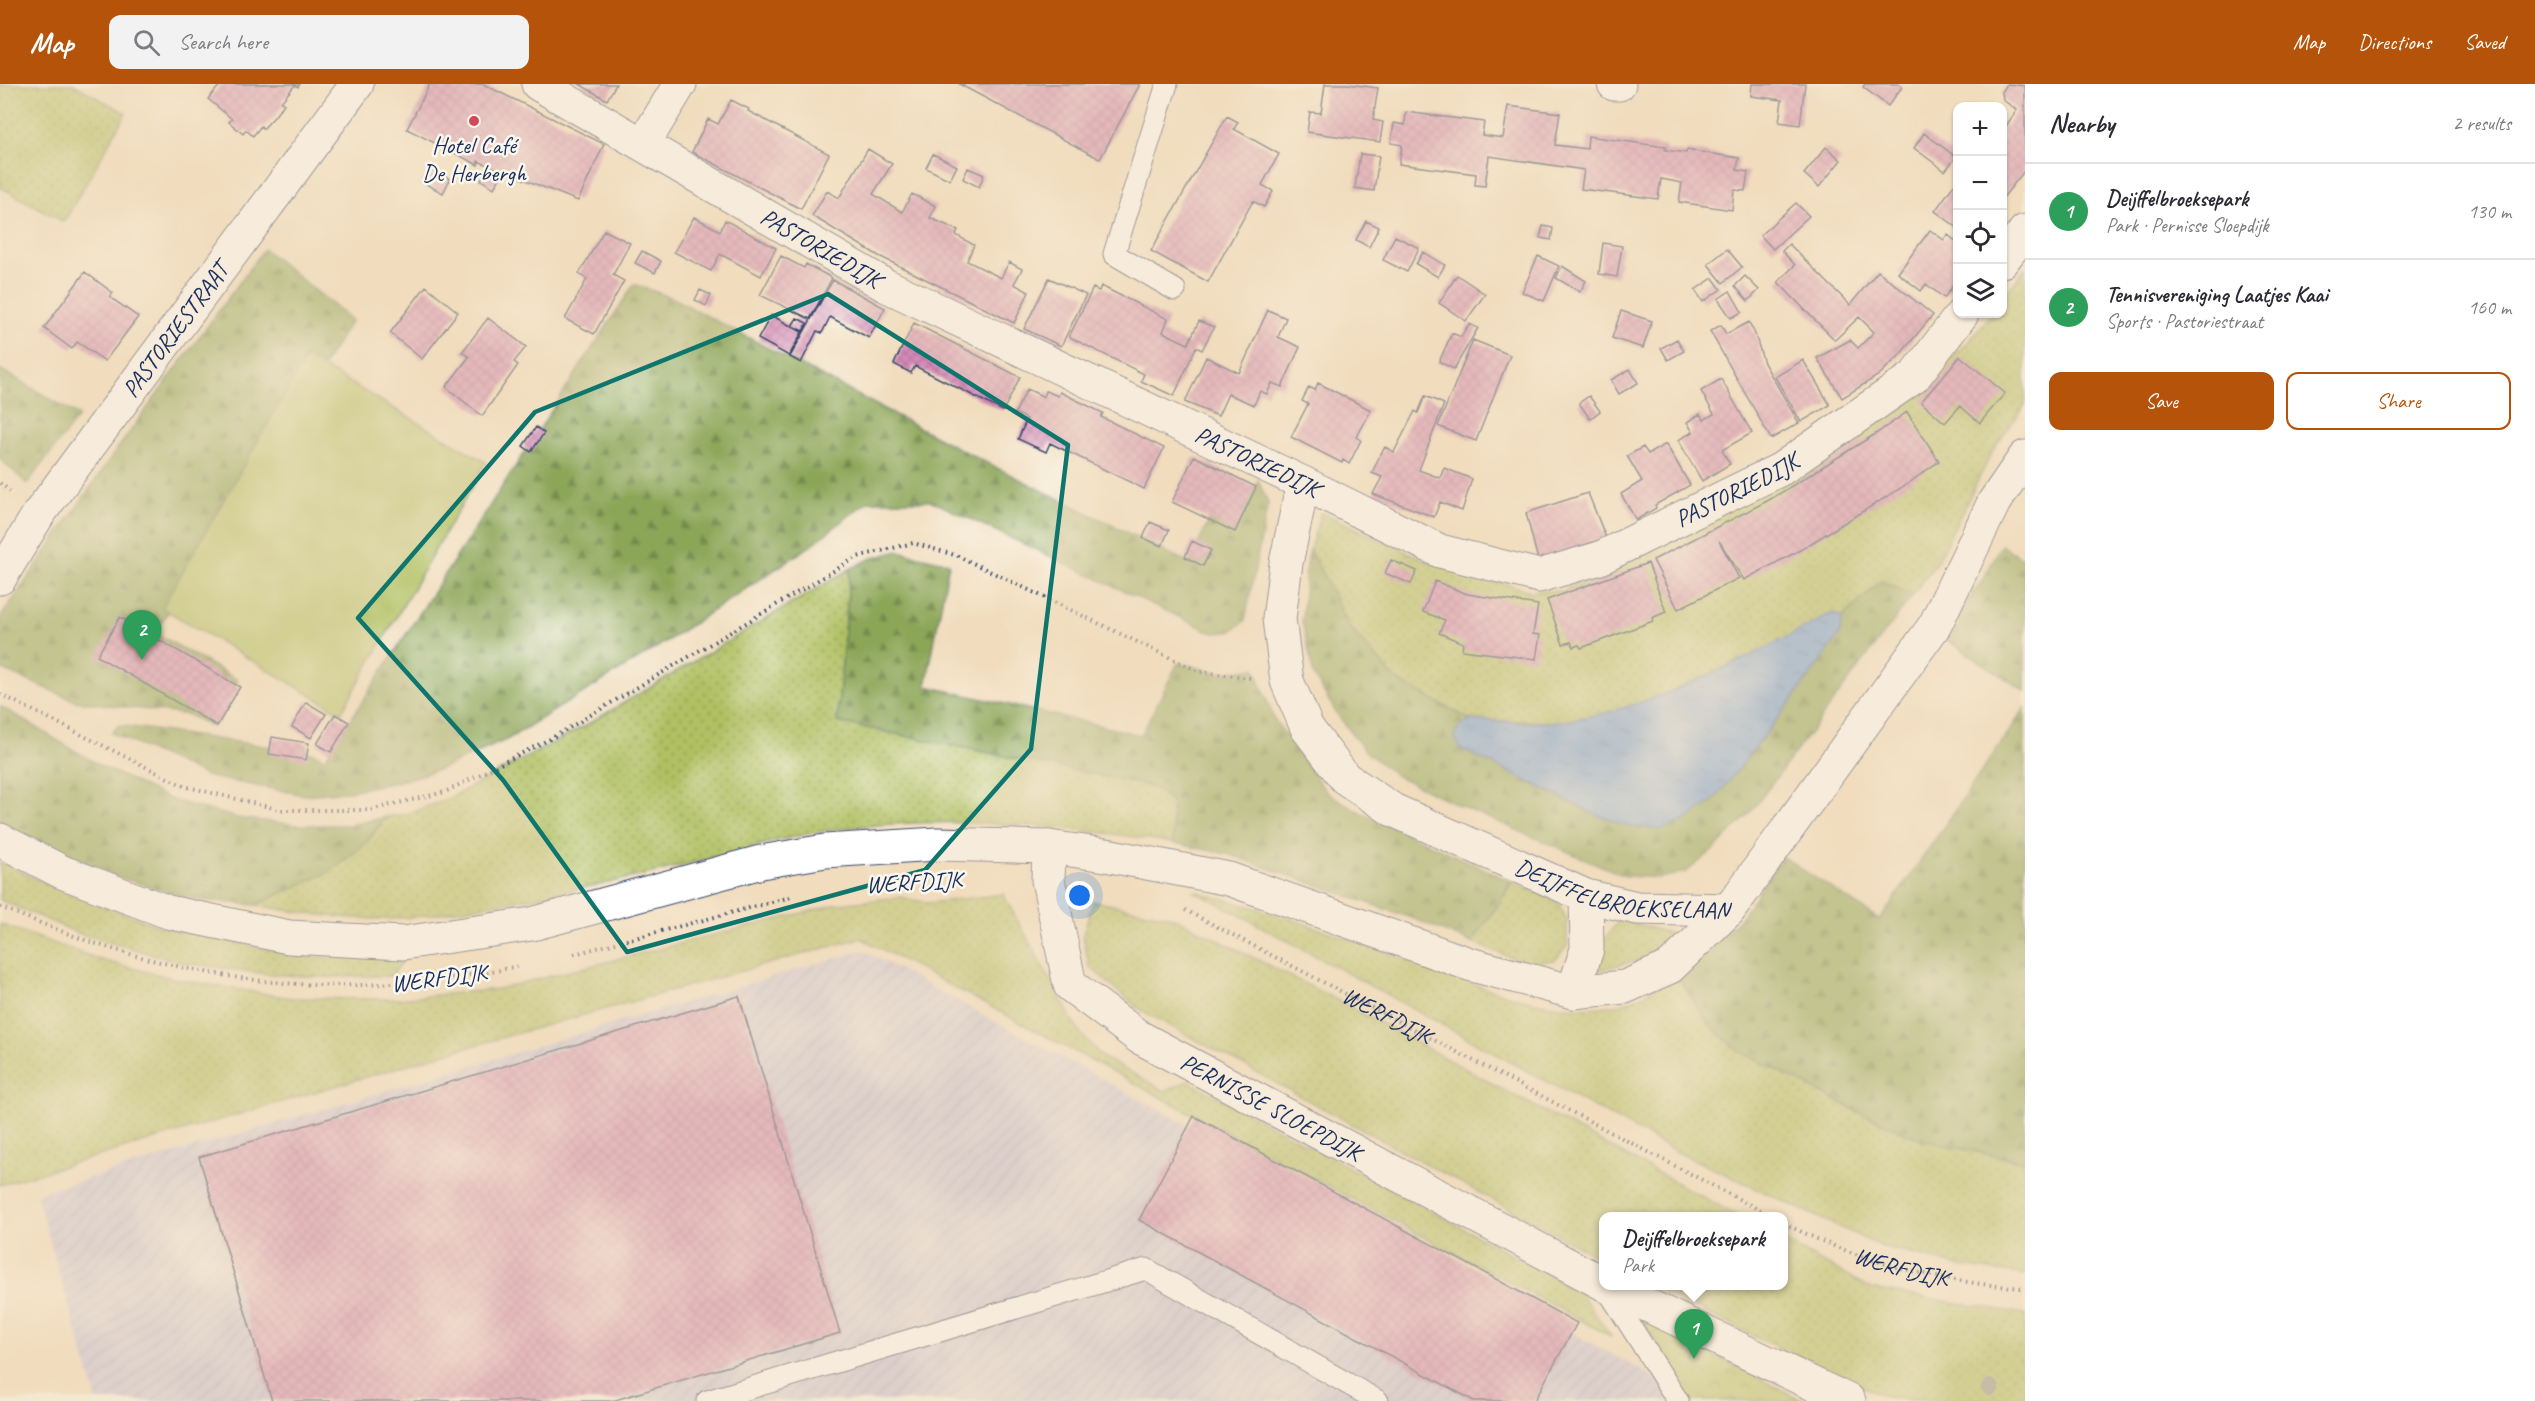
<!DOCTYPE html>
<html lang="en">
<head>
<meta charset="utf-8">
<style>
  :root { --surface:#fff; --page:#f2f2f3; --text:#2b2b33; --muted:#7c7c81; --line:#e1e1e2; --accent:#b45309 }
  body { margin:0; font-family:Caveat,sans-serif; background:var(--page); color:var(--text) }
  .controls { position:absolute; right:18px; top:18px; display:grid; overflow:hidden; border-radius:12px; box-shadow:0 2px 4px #0004 }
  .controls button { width:54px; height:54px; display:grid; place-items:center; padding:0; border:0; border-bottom:2px solid var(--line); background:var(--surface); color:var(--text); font:30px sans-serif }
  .you { position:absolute; left:1080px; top:812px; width:21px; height:21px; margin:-15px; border:4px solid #fff; border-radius:50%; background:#1a73e8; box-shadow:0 0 0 9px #1a73e833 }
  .badge { display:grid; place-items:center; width:39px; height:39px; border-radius:50%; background:var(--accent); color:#fff; font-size:20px; font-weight:700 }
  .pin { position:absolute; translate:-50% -50px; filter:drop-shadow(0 2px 3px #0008) }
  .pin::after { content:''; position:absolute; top:32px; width:21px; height:18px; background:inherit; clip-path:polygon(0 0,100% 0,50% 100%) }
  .popup { position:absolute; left:1599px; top:1128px; width:189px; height:78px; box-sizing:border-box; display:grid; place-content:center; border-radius:12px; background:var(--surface); filter:drop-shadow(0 2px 4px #0005); font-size:20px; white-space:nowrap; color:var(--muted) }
  .popup b { font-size:22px; color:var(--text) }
  .popup::after { content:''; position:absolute; left:50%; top:100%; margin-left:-12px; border:12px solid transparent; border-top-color:var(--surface) }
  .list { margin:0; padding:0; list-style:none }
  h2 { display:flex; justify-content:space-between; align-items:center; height:78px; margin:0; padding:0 24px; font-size:26px }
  h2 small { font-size:20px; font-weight:400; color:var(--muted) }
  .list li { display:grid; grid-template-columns:39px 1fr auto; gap:18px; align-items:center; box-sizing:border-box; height:96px; padding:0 24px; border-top:2px solid var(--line) }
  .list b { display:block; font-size:22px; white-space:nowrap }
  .list p { margin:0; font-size:20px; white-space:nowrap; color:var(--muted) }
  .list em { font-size:20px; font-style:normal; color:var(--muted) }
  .actions { display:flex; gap:12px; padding:18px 24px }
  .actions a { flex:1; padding:14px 0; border:2px solid var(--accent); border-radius:12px; text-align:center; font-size:21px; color:var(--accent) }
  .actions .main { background:var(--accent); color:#fff }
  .icon { flex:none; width:33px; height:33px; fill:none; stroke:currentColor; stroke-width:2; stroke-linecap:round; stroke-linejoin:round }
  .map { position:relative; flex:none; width:2025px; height:1317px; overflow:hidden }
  header { display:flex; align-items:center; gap:36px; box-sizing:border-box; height:84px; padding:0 30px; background:var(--accent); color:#fff }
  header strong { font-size:28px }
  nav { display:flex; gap:33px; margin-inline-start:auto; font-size:21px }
  .search { width:420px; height:54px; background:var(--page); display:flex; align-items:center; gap:15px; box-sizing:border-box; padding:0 21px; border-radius:12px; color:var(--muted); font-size:22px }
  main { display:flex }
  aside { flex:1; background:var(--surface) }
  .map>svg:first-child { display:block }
  .industrial { fill:url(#industrial-furrows) }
  .grass { fill:url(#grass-dots); stroke:#667860; stroke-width:1.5 }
  .forest { fill:url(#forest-firs); stroke:#546a5b; stroke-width:1.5 }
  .park { fill:url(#park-crowns); stroke:#667860; stroke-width:1.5 }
  .pitch { fill:#b0c062; stroke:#667860; stroke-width:1.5 }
  .water { fill:url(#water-ripples); stroke:#46679c; stroke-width:1.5 }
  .building { fill:url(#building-cross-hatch) }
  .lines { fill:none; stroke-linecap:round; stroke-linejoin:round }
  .service-casing { stroke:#3b496c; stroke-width:23 }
  .minor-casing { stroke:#3b496c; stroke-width:35 }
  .tertiary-casing { stroke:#3b496c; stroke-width:35 }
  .path { stroke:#3b496c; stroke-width:4; stroke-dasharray:1.5 4.5; stroke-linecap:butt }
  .service { stroke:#fff; stroke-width:21 }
  .minor { stroke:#fff; stroke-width:33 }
  .tertiary { stroke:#fff; stroke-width:33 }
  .tree { fill:#949589 }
  .marked { fill:none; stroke:#0f766e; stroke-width:4.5; stroke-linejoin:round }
  .poi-dot { fill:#d1495b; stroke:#fbf7ec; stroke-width:2 }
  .labels { text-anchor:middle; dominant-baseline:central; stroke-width:5; stroke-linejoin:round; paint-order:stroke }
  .poi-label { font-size:24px; fill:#1b2f5e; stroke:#fbf7ec }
  .street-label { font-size:24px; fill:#1b2f5e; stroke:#fbf7ec }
</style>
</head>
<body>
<header>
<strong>Map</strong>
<div class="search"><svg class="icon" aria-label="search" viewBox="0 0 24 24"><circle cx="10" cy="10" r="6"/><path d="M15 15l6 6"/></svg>Search here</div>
<nav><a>Map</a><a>Directions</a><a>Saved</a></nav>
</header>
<main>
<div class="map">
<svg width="2025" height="1317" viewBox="0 0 2025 1317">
  <defs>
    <pattern id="industrial-furrows" width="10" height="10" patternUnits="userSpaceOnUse" patternTransform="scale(1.5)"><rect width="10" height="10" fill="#c5c0db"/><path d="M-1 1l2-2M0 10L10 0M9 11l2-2" fill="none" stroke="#a9a5be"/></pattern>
    <pattern id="grass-dots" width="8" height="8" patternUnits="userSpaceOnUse" patternTransform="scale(1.5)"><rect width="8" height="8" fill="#b0c062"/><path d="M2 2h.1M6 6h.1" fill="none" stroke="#8e9c54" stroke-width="1.8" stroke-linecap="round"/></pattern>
    <pattern id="forest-firs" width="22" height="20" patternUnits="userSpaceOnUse" patternTransform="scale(1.5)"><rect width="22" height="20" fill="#8ca658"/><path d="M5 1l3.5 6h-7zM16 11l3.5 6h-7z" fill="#72884c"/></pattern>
    <pattern id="park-crowns" width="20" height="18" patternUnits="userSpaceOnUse" patternTransform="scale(1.5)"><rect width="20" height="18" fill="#b0c062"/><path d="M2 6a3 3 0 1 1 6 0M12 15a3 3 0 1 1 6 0" fill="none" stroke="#8e9c54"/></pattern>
    <pattern id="water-ripples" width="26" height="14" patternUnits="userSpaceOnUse" patternTransform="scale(1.5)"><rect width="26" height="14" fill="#719fd9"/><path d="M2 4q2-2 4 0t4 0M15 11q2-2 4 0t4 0" fill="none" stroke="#5c82b3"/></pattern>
    <pattern id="building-cross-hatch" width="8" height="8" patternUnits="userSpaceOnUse" patternTransform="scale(1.5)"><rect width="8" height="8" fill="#d78bb9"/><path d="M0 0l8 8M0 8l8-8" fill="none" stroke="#ae729a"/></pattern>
  </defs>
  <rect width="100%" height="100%" fill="#fbf7ec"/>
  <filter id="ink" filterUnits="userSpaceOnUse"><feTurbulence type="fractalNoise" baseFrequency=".0167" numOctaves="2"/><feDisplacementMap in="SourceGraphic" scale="12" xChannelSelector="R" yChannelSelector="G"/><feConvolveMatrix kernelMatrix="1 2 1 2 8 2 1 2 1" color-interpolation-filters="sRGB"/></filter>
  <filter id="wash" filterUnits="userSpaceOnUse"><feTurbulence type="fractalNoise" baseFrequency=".008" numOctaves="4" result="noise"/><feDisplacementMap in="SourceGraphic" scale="24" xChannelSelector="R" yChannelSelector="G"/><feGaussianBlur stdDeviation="1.35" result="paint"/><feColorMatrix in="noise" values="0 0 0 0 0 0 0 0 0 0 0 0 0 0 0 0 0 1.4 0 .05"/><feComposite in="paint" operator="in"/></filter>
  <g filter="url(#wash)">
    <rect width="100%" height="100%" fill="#f1ddbd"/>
    <!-- industrial -->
    <path class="industrial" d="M863 866 1699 1317H97L36 1110Z"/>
    <!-- grass -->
    <path class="grass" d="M0 0H73L126 29 64 138 0 103Z
      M2025 184V321L1995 363 1937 477 1913 511 1881 497 1842 534 1833 529 1765 565 1674 606 1613 628 1560 638 1471 636 1396 596 1351 545 1310 466 1321 428 1427 477 1530 507H1563L1632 474 1905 314 1968 259 1991 230H2002L2003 214Z
      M850 485 837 638 1141 700 1158 706 1172 718 1173 759C1069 742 961 732 856 743 799 748 743 766 688 780 618 798 548 812 477 823 453 826 428 832 404 834 354 838 304 829 255 821L329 788 365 760 386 733 407 730 450 714 583 643Z
      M0 778 58 805 161 843 306 873 405 874 392 892 321 893 267 890 184 879 80 850 0 816Z
      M1513 798 1558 818 1567 837V862L1555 876 1526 879 1472 859Z
      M1192 807C1266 824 1337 851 1408 876 1473 899 1545 933 1615 921 1637 917 1658 902 1676 890L1710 941 1739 967 1857 1027 1922 1056 2025 1078V1191L1959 1182 1880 1162 1675 1067 1216 818Z
      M1003 810 1079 948 1102 973 1165 1007 1188 997 1577 1205 1612 1253 861 854 440 971 0 1101V840L104 877 180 896 292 914 396 915 498 905 838 820 901 813 929 819Z
      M1093 817 1173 833 1343 919 1738 1132H1604V1176L1137 924 1089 882 1083 851Z
      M1620 835 1676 851 1643 875 1596 887 1604 856Z
      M1784 1157 1872 1205 2025 1230V1317L1894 1315 1847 1297 1652 1202H1784Z"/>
    <!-- forest -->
    <path class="forest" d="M264 165 352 236 155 549 238 596 212 643 189 631 76 617 0 585V534L115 368Z
      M634 200 673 214 975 373 1189 479 1213 428 1237 439 1258 396 1268 419 1245 537 1230 548 1213 549 932 417H868L809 463 656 564 508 655 438 686 397 698 350 707 304 711 209 693 111 649 119 641 314 669 325 675Z
      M0 285 79 332 27 400 0 375Z
      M2001 461 2025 476V607L1942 553 1984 494Z
      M1310 466 1351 545 1396 596 1471 636 1458 644 1455 652 1461 665 1595 730 1839 552 1842 534 1881 497 1913 511 1750 729 1716 764 1686 788 1660 794 1625 792 1467 725 1397 692 1366 668 1337 630 1314 592 1302 537 1306 480Z
      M898 467 949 479 926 602 1141 651 1178 579 1221 589 1255 584 1274 635 1327 709 1360 728 1513 798 1472 859 1417 836 1227 770 1173 759 1172 718 1158 706 1142 700 837 638 850 485 870 475Z
      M0 622 99 681 172 716 238 734 299 741H349L386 733 365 760 329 788 255 821 197 816 114 792 0 739Z
      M2025 624V1078L1922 1056 1857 1027 1739 967 1710 941 1676 890 1701 876 1743 830 1783 773 1880 836Z"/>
    <!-- park -->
    <path class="park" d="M1640 1233 1804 1317H1691Z"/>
    <!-- pitch -->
    <path class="pitch" d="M306 273 486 378 341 629 162 524Z"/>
    <!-- water -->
    <path class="water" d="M1833 529 1842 534 1839 552 1793 615 1714 716 1685 737 1663 745 1631 743 1595 730 1461 665 1455 653 1458 644 1471 636C1500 637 1533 641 1562 637 1659 624 1748 573 1833 529Z"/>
    <g id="blocks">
      <!-- building -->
      <path class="building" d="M221 0H300L298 3 295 1 281 18 284 20 274 33 263 45 261 42 253 52 246 46 243 50 229 38 232 35 208 15Z
        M430 0H483L604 60 578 117 478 77V81L407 45Z
        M579 0H616L607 16Z
        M959 0H1140L1100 75Z
        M1325 0H1347L1378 4 1373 36 1383 38 1380 58 1307 48 1310 28 1321 29Z
        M1752 0H1805L1800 41 1779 38 1782 16 1751 12Z
        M1865 0H1899L1902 3 1888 22 1863 3Z
        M2007 0 2025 2V86L2002 115V40L2006 42 2017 26 2003 16 2002 8Z
        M731 16 749 25 748 27 829 70 801 125 692 68 708 35 718 40Z
        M1508 22 1560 29 1555 61 1587 65 1588 52 1666 63 1665 66 1686 69 1687 66 1739 74 1737 86 1748 88 1745 107 1734 106 1732 126 1679 118 1682 99 1661 95 1658 115 1581 105 1584 86 1489 72 1485 102 1475 101 1476 90 1399 80 1402 61 1391 59 1394 39 1405 41 1406 28 1484 38 1482 51 1503 54Z
        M1227 32 1238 38 1234 45 1279 70 1262 101 1273 107 1264 123 1253 117 1208 198 1151 167Z
        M1924 49 1956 73 1945 87 1914 64Z
        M1826 63 1841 76 1819 103 1804 90Z
        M868 65 892 80 873 110 902 128 912 110 936 122 930 134 958 146 956 151 974 161 967 177 1001 194 1009 178 1022 185 1014 200 1029 208 1014 239 879 172 812 132 827 107 839 114Z
        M933 70 957 82 950 96 926 84Z
        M1360 70 1379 72 1374 107 1355 104Z
        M430 84 450 95 443 109 422 98Z
        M968 84 984 91 979 103 963 95Z
        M486 86 500 94 494 104 481 96Z
        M1958 95V144L1935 127Z
        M1796 119 1809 132 1773 165 1760 151Z
        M694 133 720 147 725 136 776 164 761 192 720 170 711 187 674 168Z
        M1366 137 1379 143 1369 163 1356 156Z
        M1543 142 1553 144 1551 156 1540 154Z
        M604 146 630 159 613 191 624 197 594 250 565 235 587 195 579 190Z
        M1930 146 1944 156 1948 151 1958 159V195L1944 214 1926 200 1921 207 1898 189Z
        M1395 152 1419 164 1407 188 1383 176Z
        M1603 159 1622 162 1617 193 1599 190Z
        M1789 160 1850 221 1878 187 1933 231 1898 273 1879 291 1842 314 1817 274 1850 256 1858 264 1874 248 1859 233 1835 256 1805 226 1778 198 1795 181 1782 167Z
        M1727 165 1742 183 1723 199 1708 180Z
        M642 167 661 177 655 189 635 179Z
        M1423 168 1445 181 1438 193 1416 180Z
        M781 172 804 184 806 180 832 194 810 235 760 211Z
        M1538 172 1559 182 1544 217 1522 208Z
        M1562 182 1586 197 1580 208 1556 194Z
        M85 188 113 209 110 213 138 233 105 277 77 258 72 265 44 244Z
        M1457 191 1485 210 1466 237 1439 219Z
        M1745 192 1759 206 1748 217 1735 202Z
        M1049 194 1086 211 1061 262 1024 245Z
        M1713 194 1721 205 1703 218 1695 206Z
        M833 196 885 224 869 254 830 233 822 249 817 247 801 279 790 273Z
        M426 202 458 228 422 275 390 249Z
        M1101 202 1168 235 1163 248 1188 260 1199 237 1214 243 1202 266 1196 263 1174 312 1141 297 1144 290 1069 253 1093 204 1099 207Z
        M700 206 711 211 706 222 695 216Z
        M1730 207 1742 228 1731 234 1718 215Z
        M1268 226 1286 234 1278 253 1300 263 1282 303 1272 299 1267 310 1260 307 1254 321 1228 310 1218 332 1185 318 1206 273 1239 289Z
        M1621 227 1652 237 1643 264 1612 254Z
        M771 231 802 248 789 272 758 255Z
        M488 234 526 263 514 278 518 281 482 332 446 303 469 273 462 268Z
        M797 234 807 239 803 247 792 242Z
        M1749 238 1755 250 1764 279 1799 339 1771 355 1710 247 1721 241 1726 250Z
        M914 239 1020 293 1003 327 915 282 911 289 894 280Z
        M1469 240 1478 244 1454 285 1439 278 1452 249 1461 253Z
        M1677 255 1684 267 1668 276 1661 264Z
        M1473 256 1510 271 1476 357 1438 342Z
        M1960 272 2005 309 1980 339 1960 322 1945 339 1921 318Z
        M1803 276 1830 321 1801 338 1775 293Z
        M1630 285 1638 299 1619 310 1611 296Z
        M1721 295 1752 349 1722 366 1730 380 1702 397 1678 356 1693 348 1687 338 1700 330 1704 336 1714 330 1701 307Z
        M1318 299 1371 326 1357 353 1361 356 1349 380 1343 376 1342 379 1291 353 1308 320 1302 317 1309 303 1315 306Z
        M1027 305 1044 313 1046 307 1058 312 1060 308 1103 329 1101 333 1164 364 1144 405 1050 359 1046 368 1018 355 1027 335 1015 329Z
        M1425 312 1444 320 1419 386 1440 394 1444 384 1472 395 1462 427 1440 418 1434 433 1373 410 1382 393 1372 389 1380 371 1385 363 1394 368 1415 327 1418 329Z
        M1589 312 1600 327 1590 335 1579 319Z
        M1907 328 1939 377 1909 399 1800 466 1744 496 1719 457 1739 494 1678 525 1653 476 1769 416 1877 349Z
        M536 343 544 349 531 368 523 362Z
        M1666 360 1690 401 1655 421 1656 424 1636 436 1621 410 1642 397 1627 372 1643 363 1648 370Z
        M1194 372 1256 403 1235 448 1172 418Z
        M1588 409 1606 454 1538 476 1526 429Z
        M1150 438 1169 446 1162 462 1143 454Z
        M1192 457 1211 466 1203 482 1185 473Z
        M1391 476 1417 487 1411 500 1385 489Z
        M1648 479 1666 528 1652 534 1653 537 1581 564 1579 561 1573 563 1571 558 1563 560 1547 516Z
        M1435 497 1467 510 1538 521 1533 550 1540 551 1536 575 1462 566 1463 559 1439 549 1445 536 1423 528Z
        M120 533 240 603 217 642 97 572Z
        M306 618 326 630 311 654 292 643Z
        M335 630 349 638 331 668 317 660Z
        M272 653 309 659 306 676 269 670Z
        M739 912 840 1249 612 1317H272L199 1073Z
        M1194 1032 1577 1239 1534 1317H1474L1139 1136Z"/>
    </g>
  </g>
  <g filter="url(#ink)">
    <use href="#blocks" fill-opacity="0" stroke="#3b496c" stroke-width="1.5"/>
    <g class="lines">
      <!-- service casing -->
      <g class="service-casing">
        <path id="service" d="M1167 0 1114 170 1175 206
          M1607 1205 1678 1317
          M707 1317 1146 1185 1378 1317"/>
      </g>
      <!-- minor casing -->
      <g class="minor-casing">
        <g id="minor">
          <path id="s3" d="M538 0 885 201 1303 399 1440 467 1539 492 1600 474 1781 385 1914 293 1962 230"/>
          <path d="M1614 0H1619"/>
          <path d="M644 59 680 0"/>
          <path d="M2002 177 2025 147"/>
          <path id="s4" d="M1303 399 1286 479 1279 535 1287 597 1307 644 1345 694 1393 726 1586 812 1637 824 1729 826 1935 541 1994 418 2025 373"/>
          <path d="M0 756 62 788 168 828 289 853 403 859 532 840 761 778 825 767 937 760 1049 763 1106 771 1229 795 1469 880 1573 908 1625 903 1670 883 1729 826"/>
          <path id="s5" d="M1049 763 1048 796 1070 901 1139 953 1604 1200"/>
          <path d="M1573 908 1587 865 1586 812"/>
          <path d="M1607 1202 1849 1317"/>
        </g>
      </g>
      <!-- tertiary casing -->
      <g class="tertiary-casing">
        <g id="tertiary">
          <path id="s6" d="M0 494 38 431 357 0"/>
        </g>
      </g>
      <!-- path -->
      <g class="path">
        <path d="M0 399 10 407"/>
        <path d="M0 610 184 702 281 726H369L445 708 552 654 857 473 913 459 958 472 1200 588 1251 594"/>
        <path d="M0 823C34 836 68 851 103 862 199 892 301 909 402 898"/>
        <path id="s1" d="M1185 826 1771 1132"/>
        <path d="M574 870 791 813"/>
        <path d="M433 895 488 889 517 882"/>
        <path id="s2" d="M1784 1139C1859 1178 1941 1199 2025 1204"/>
      </g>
      <!-- service -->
      <use href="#service" class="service"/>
      <!-- minor -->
      <use href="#minor" class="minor"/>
      <!-- tertiary -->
      <use href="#tertiary" class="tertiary"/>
    </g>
    <!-- trees -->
    <circle class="tree" cx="1990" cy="1303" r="9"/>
  </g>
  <!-- marked area -->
  <path d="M0 0H2025V1317H0ZM828 210 1068 361 1031 665 925 786 627 868 503 696 358 534 535 328Z" fill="#f1ddbd" fill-opacity=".55" fill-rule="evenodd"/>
  <path class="marked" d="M828 210 1068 361 1031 665 925 786 627 868 503 696 358 534 535 328Z"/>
  <!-- markers -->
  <circle class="poi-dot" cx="474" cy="37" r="6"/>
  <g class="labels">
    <!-- poi labels -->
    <g class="poi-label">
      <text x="474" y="61">Hotel Café<tspan x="474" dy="28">De Herbergh</tspan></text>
    </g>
    <!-- street labels -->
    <g class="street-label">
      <text stroke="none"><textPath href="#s3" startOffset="327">PASTORIEDIJK</textPath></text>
      <text stroke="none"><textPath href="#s6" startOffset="304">PASTORIESTRAAT</textPath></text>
      <text stroke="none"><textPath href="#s3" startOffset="813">PASTORIEDIJK</textPath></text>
      <text stroke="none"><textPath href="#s3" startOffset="1335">PASTORIEDIJK</textPath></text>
      <text stroke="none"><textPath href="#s4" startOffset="618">DEIJFFELBROEKSELAAN</textPath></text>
      <text transform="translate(914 798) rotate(-3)">WERFDIJK</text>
      <text transform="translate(439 894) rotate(-7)">WERFDIJK</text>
      <text stroke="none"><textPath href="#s1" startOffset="228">WERFDIJK</textPath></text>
      <text stroke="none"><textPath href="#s5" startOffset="376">PERNISSE SLOEPDIJK</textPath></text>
      <text stroke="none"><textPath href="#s2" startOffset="126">WERFDIJK</textPath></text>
    </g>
  </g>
</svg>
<div class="controls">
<button>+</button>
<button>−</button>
<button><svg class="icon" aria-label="locate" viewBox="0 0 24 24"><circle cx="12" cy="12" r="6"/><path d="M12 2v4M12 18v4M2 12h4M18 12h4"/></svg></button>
<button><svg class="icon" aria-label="layers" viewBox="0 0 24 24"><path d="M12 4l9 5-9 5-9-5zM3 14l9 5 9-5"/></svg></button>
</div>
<div class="you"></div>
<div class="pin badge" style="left:1694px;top:1275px;background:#2e9e5b">1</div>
<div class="popup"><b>Deijffelbroeksepark</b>Park</div>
<div class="pin badge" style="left:142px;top:576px;background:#2e9e5b">2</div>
</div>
<aside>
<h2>Nearby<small>2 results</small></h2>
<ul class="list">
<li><span class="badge" style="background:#2e9e5b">1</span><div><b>Deijffelbroeksepark</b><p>Park · Pernisse Sloepdijk</p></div><em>130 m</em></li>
<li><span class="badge" style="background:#2e9e5b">2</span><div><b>Tennisvereniging Laatjes Kaai</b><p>Sports · Pastoriestraat</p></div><em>160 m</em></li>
</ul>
<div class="actions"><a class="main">Save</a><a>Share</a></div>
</aside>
</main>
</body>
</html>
